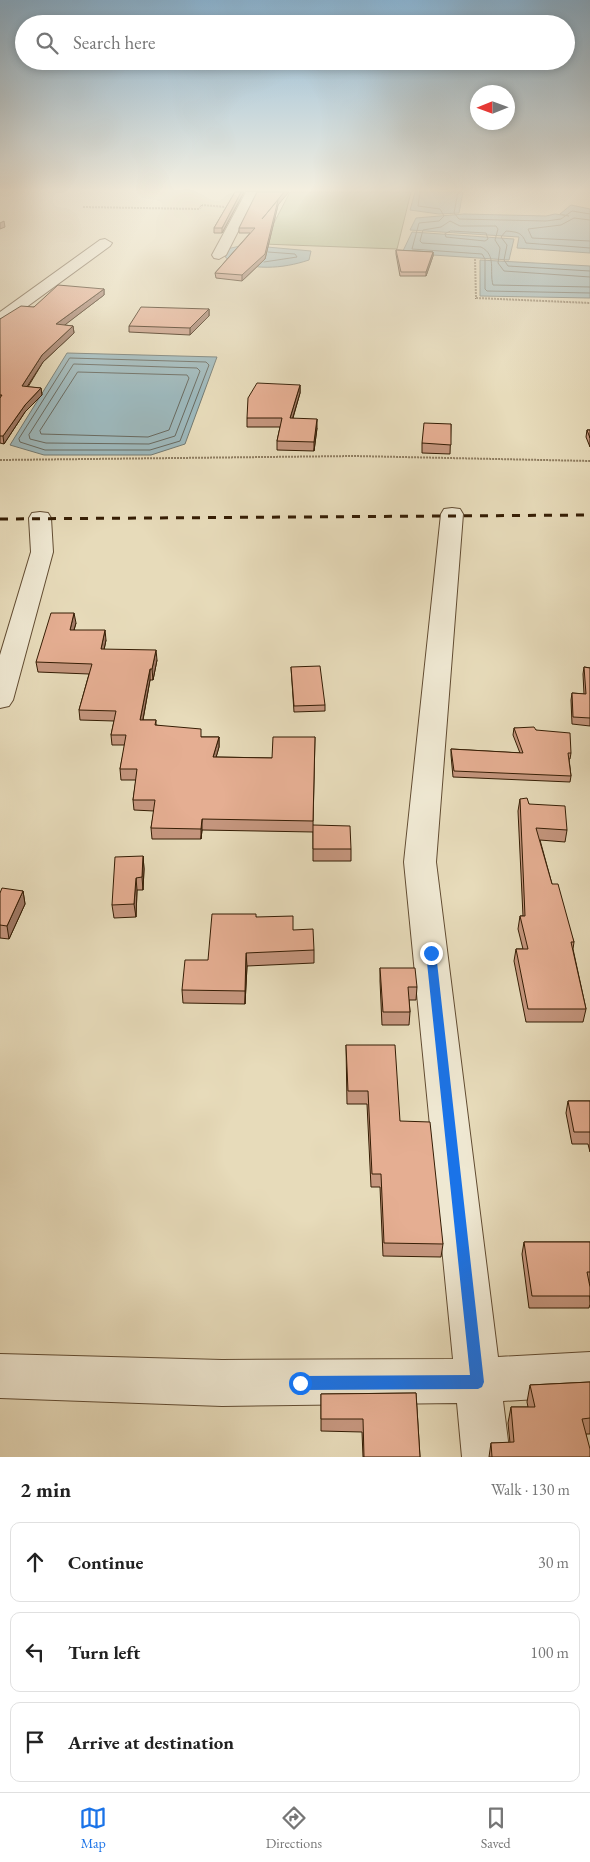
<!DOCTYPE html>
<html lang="en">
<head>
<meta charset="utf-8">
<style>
  :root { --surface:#fff; --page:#f2f2f2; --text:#222; --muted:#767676; --line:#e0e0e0; --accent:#1a73e8 }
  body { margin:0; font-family:"EB Garamond",serif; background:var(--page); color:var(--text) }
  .compass { position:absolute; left:470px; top:85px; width:45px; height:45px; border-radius:50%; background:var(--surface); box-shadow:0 2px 8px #0003; rotate:269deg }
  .stop { position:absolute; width:15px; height:15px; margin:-11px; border:4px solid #1a73e8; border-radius:50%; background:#fff }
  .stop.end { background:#1a73e8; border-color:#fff; box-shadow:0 1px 5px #0008 }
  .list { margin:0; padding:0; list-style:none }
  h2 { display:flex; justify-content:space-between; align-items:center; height:65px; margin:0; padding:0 20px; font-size:21px }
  h2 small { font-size:16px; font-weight:400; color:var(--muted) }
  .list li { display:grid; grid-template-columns:32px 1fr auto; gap:15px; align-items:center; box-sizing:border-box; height:80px; margin:0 10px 10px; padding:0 10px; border:1px solid var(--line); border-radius:10px }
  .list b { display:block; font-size:19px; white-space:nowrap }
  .list em { font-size:16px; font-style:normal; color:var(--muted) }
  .icon { flex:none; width:28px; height:28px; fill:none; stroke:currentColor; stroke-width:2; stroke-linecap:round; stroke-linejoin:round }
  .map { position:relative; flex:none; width:590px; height:1457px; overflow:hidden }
  .search { position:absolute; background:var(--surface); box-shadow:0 2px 8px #0003; left:15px; right:15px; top:15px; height:55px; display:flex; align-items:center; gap:12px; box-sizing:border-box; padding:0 18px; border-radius:28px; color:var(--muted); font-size:19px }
  .sheet { height:335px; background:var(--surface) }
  nav { display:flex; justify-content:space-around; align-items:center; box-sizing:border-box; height:70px; border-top:1px solid var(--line); background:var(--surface); font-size:14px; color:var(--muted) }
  nav a { display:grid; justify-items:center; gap:2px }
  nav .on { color:var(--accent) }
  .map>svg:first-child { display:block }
  .green { fill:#b3c191; stroke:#746f4a }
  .water { fill:#9db8bc; stroke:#737a72 }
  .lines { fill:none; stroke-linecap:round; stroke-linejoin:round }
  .shore { stroke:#696a60; stroke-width:1 }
  .minor-casing { stroke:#624c32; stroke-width:2 }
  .path { stroke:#351d04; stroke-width:2; stroke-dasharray:0.5 1; stroke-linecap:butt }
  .minor { fill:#efe8d2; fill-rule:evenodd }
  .rail { stroke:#351d04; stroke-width:3; stroke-dasharray:8 8; stroke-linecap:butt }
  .wall { fill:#c5967e; stroke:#351d04 }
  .shaded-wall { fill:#a07a66; stroke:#351d04 }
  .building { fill:#e5ae92; stroke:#351d04 }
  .route { fill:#1a73e8 }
</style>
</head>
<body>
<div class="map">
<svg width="590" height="1457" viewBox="0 0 590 1457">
  <rect width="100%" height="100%" fill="#e7dbba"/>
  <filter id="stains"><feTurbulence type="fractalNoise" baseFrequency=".004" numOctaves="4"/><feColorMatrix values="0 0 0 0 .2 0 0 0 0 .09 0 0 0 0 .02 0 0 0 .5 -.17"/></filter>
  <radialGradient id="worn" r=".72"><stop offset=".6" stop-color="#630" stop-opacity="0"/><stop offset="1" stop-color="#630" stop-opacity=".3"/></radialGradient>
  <!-- green -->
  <path class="green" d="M290 192H411L397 249 263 244Z"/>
  <!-- water -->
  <path class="water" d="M415 192H463L459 213 439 214 410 210Z
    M571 205 590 209V253L517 248 519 237 410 230 416 218 464 214 546 216 555 214 569 216 560 214Z
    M412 232 514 239 509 260 402 253Z
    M245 245 311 251 309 260C282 269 252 271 226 258L224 252 231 248Z
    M480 260 590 266V298L480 296Z
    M67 353 217 357 185 444 151 455H44L10 445Z"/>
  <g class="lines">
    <!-- shore -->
    <path class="shore" d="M420 192 418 206 440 209 444 216 439 221 419 223 412 249 482 254 485 259V289L487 291 590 293
      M458 192 454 213 459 219 546 221 561 219 572 211 590 214
      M590 220 574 218 561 225 528 229 532 238 590 241
      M451 231 486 233 488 239 485 241 446 237 445 234Z
      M590 248 526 243C522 232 517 232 506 231L501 237 507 245 504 260 508 266 590 271
      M264 262 297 257 295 254 268 252
      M590 277 504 271 498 263 500 248 495 240 498 229 496 226H460L450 221 441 227 423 230 420 241 422 243 481 247C497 255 489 271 493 285L590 287
      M70 358 206 362 209 365 180 441 150 450H45L20 442 19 439Z
      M74 364 197 368 200 371 175 436 149 444 46 443 30 439 29 435Z
      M78 372 187 375 189 378 169 430 148 437 41 434 40 431Z"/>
    <!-- minor casing -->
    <g class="minor-casing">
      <path id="minor" d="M246 192H258L226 255 219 259 214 258 212 255Z
        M105 239 112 243 110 246 6 322 0 324V312L100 240Z
        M452 508 460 509 463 514 436 862 498 1357 590 1352V1396L503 1401 510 1457H462L457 1403 222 1406 0 1398V1354L222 1360 453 1359 404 862 441 514 444 509Z
        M40 512 48 513 51 518 53 552 13 700 9 706 0 708V655L31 552 29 518 32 513Z"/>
    </g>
    <!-- path -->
    <path class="path" d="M83 207 199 209 202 205 225 207
      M475 259 476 298 590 303
      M0 460 354 456 590 461"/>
    <!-- minor -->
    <use href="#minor" class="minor"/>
    <!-- rail -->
    <path class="rail" d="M0 519 590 515"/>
  </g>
  <!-- wall -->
  <path class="wall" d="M235 192H244L222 233H214V228Z
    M278 205 265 259 242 281 216 278 215 273 250 233H239V228Z
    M396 250 433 252V256L426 276H400L396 254Z
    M104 289V295L64 325 73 326 74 333 43 362 28 387 41 388 42 395 25 412 4 444 0 443V319L34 307Z
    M209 309V316L190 335 129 332V326Z
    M300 385V393L293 418 317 428 314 451 277 450V441L280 427H247V418Z
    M451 424 450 454 422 453V443Z
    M587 430H590V447L586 437Z
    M76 623 74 630 106 640 104 650 157 660 153 680H150L143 720H156V725L201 737H219V747L216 757 272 758 315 737 313 825 351 849V861H313V832L202 830 201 839H152L151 828 154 811 134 810 133 800 136 780H121L120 769 125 745H112L111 735 114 721 80 720 79 710 89 674 38 672 36 662Z
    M291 667 325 705V711L294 712Z
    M584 667 590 668V726L572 724 571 700 572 693 584 694 583 674Z
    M514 728 536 730 571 753 570 759H569L571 776 570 782 453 777 451 755V749L520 753 513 735Z
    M520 799 529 804 567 830 565 842 540 840 552 884 574 942 573 949 586 1009 583 1022H526L514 961 516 949H523L518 929 520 916H523L518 811Z
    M143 856 144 869 143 890H137L136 917 114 918 112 905Z
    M23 891 25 904 9 939 0 938V893Z
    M256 917 293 930 314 950V963L247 966 245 1004 183 1003 182 990 208 960Z
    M380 968 417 987 416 1000H409L410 1012 409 1025H382L380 981Z
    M346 1045 400 1121 443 1244 441 1257 383 1256 380 1187H371L367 1104H347Z
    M568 1101H590V1152L588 1144H572L566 1113Z
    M524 1242H590V1283H589L590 1304 589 1308H529L522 1254Z
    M590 1382V1434H586L590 1457H489L491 1443H510L508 1423 511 1407H528L527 1402 530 1385Z
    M416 1393 420 1457H363L362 1432 321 1431V1394Z"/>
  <!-- shaded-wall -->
  <path class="shaded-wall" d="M241 192H244L222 233V228Z
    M284 192H289L278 205 265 259 242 281V275L262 219Z
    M4 221 5 227 0 229V223Z
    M433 252V256L426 276V272Z
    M104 289V295L57 331 56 324Z
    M209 309V316L190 335V328Z
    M73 326 74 333 43 362 23 393 22 386 42 355Z
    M300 385V393L290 427V418Z
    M41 388 42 395 25 412 4 444 3 436 25 405Z
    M317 419V428L314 451V442Z
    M74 613 76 623 71 640 70 630Z
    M105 630 106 640 102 659 101 649Z
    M156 650 157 660 153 680 152 669Z
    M150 669V680L141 730 140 720Z
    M219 737V747L213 768V757Z
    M202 819V830L201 839V829Z
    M143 856 144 869 143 890 142 877Z
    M136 878 137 890 136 917 134 904Z
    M23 891 25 904 9 939 7 926Z
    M246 953 247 966 245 1004V991Z"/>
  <!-- building -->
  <path class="building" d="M235 192H241L222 228H214Z
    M257 192H284L262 219 278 200 265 254 242 275 215 273 255 228H239Z
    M396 250 433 252 426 272H401Z
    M58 285 104 289 56 324 73 326 42 355 22 386 41 388 25 405 3 436H0V398L2 395H0V319L21 306 34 307Z
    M141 307 209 309 190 328 129 326Z
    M257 383 300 385 290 418 317 419 314 442 277 441 282 418H247L248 398Z
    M424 423 451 424V445L422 443Z
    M587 430H590V438Z
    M51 613H74L70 630H105L101 649 156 650 152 669H150L140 720H156L155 725 201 729V737H219L213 757 272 758 273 737H315L313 821 202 819 201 829 151 828 155 800H133L137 769H120L126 735H111L116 711 79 710 92 664 36 662Z
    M320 666 325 705 294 706 291 667Z
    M584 667 590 668V718L573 717 572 693 586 694Z
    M534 727 536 730 570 733 571 753H568L571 776 454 771 451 749 523 753 514 728Z
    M527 798 529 804 565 806 567 830 536 828 552 884H558L574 942H571L586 1009H528L516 949H528L520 916H525L520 799Z
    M313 825 350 826 351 849H313Z
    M143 856 142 877 136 878 134 904 112 905 115 857Z
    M2 888 23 891 7 926 0 925V893Z
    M212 914H256V917L293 916V930L313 929 314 950 246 953 245 991 182 990 185 960H208Z
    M380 968H415L417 987H408L410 1012H383Z
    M346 1045H395L400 1121 430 1122 443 1244 384 1243 381 1174H372L368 1091H348Z
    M568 1101H590V1132H574Z
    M524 1242H590V1272H587L590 1287V1296H532Z
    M590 1382V1418L582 1419 590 1449V1457H492L491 1443 514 1442 511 1407H535L530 1385Z
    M416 1393 420 1457H364L363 1419H321V1394Z"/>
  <!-- sky -->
  <linearGradient id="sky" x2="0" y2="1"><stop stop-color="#8ab6d6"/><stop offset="0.48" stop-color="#f4efe0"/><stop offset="1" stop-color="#f4efe0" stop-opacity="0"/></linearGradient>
  <rect width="590" height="396" fill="url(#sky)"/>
  <!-- route -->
  <path class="route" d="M431 949 436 953 484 1382 482 1387 478 1389 300 1390 295 1388 293 1383 295 1378 300 1376 470 1375 426 953Z"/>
  <rect width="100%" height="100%" filter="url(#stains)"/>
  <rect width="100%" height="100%" fill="url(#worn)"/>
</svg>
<svg class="compass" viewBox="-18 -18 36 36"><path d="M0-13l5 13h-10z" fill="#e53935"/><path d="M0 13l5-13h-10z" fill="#767676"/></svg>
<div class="stop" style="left:300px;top:1383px"></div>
<div class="stop end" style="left:431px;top:953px"></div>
<div class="search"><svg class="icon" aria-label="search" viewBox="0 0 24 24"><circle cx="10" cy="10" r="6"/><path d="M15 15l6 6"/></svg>Search here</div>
</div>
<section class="sheet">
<h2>2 min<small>Walk · 130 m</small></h2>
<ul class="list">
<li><svg class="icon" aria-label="ahead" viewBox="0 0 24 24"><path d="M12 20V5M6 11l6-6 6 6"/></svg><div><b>Continue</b></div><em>30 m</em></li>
<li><svg class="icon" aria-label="left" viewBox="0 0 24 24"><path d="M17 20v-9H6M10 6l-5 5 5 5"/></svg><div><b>Turn left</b></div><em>100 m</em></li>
<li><svg class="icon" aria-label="arrive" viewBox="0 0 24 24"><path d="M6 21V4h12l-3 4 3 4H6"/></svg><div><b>Arrive at destination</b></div></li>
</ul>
</section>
<nav>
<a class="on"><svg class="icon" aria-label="map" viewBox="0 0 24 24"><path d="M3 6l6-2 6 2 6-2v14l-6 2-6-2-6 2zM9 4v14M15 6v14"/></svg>Map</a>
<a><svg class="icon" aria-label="directions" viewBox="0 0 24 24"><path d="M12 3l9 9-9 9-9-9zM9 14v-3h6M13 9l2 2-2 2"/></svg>Directions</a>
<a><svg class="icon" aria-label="saved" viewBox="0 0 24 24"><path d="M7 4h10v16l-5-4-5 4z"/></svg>Saved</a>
</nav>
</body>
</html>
